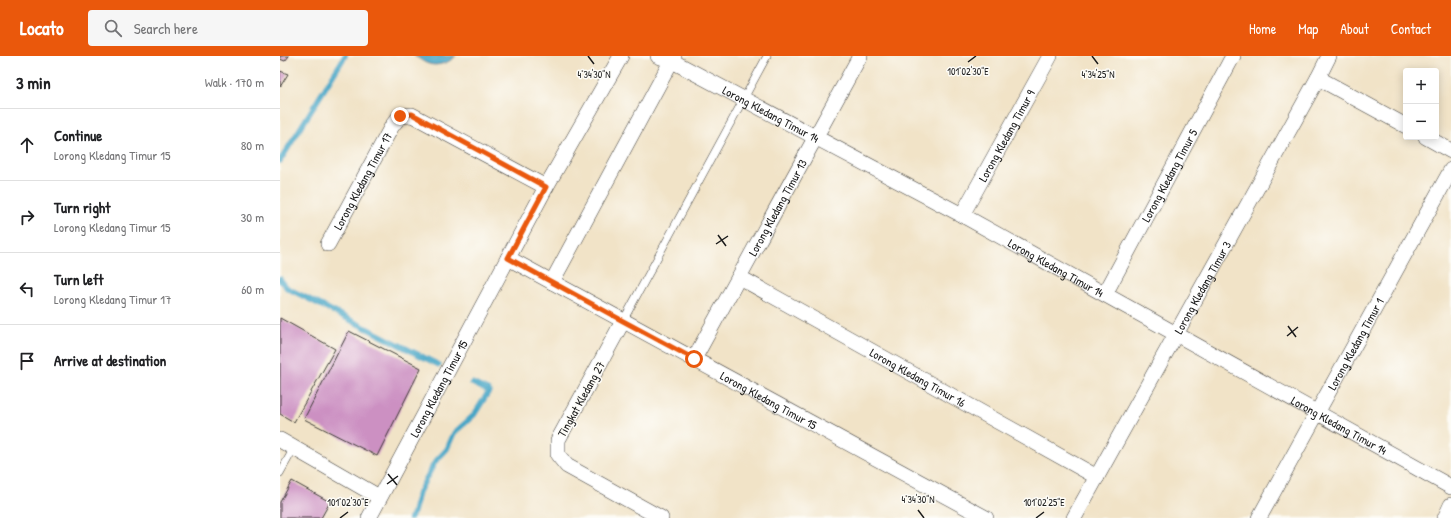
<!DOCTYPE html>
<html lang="en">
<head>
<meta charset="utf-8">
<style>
  :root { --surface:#fff; --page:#f6f6f6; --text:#202124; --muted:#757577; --line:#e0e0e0; --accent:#ea580c }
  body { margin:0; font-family:"Patrick Hand",sans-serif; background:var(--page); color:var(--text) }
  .controls { position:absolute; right:12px; top:12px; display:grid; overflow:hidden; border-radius:4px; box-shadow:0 2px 10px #0003 }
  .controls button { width:36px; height:36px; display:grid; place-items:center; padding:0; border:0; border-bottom:1px solid var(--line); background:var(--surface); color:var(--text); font:20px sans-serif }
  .stop { position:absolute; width:12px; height:12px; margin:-9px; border:3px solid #ea580c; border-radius:50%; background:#fff }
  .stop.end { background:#ea580c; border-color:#fff; box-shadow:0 1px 4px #0008 }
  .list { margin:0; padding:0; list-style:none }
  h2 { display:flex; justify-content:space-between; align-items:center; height:52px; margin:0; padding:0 16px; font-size:17px }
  h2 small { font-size:13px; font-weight:400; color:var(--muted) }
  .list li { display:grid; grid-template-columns:26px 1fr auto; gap:12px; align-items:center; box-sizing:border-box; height:72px; padding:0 16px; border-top:1px solid var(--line) }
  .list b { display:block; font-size:15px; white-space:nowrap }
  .list p { margin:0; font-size:13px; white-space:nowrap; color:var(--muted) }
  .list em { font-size:13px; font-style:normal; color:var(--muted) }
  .icon { flex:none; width:22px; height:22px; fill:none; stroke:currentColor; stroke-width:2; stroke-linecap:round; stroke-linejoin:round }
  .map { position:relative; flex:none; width:1171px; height:462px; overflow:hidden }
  header { display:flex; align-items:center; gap:24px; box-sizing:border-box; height:56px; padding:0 20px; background:var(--accent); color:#fff }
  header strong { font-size:19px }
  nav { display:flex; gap:22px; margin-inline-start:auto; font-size:14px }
  .search { width:280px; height:36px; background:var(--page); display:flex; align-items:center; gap:10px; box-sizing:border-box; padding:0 14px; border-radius:4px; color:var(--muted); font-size:15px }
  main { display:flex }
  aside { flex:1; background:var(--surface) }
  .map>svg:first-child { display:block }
  .water { fill:#47a6c6; stroke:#326171 }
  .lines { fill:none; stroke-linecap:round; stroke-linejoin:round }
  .stream { stroke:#47a6c6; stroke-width:5.5 }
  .building { fill:#cc90c2 }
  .lane-casing { stroke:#3c3a36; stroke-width:8 }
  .street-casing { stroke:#3c3a36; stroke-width:16 }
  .lane { stroke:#fff; stroke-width:7 }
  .street { stroke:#fff; stroke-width:15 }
  .route { stroke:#ea580c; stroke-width:5 }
  .ticks { fill:none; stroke:#1c1c1c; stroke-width:1.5 }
  .labels { text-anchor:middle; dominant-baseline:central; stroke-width:3; stroke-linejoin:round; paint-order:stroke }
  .street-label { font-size:12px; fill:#1c1c1c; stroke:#fdfcf7 }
  .ticks-label { font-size:10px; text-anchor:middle; fill:#1c1c1c; stroke:#fdfcf7; stroke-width:3; stroke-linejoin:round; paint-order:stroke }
</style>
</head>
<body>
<header>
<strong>Locato</strong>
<div class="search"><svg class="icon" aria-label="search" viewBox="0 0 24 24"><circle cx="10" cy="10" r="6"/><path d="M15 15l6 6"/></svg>Search here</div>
<nav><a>Home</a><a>Map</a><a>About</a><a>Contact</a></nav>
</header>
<main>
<aside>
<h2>3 min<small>Walk · 170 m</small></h2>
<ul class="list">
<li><svg class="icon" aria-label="ahead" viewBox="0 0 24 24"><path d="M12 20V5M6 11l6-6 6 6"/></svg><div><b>Continue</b><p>Lorong Kledang Timur 15</p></div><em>80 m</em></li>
<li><svg class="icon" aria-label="right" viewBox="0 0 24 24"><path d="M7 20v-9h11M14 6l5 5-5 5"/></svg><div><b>Turn right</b><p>Lorong Kledang Timur 15</p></div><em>30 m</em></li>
<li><svg class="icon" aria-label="left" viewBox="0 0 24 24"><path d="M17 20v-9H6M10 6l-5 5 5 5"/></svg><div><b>Turn left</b><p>Lorong Kledang Timur 17</p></div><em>60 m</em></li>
<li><svg class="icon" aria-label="arrive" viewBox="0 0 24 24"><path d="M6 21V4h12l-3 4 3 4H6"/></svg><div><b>Arrive at destination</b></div></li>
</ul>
</aside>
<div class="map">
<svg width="1171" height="462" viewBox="0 0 1171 462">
  <rect width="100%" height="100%" fill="#fdfcf7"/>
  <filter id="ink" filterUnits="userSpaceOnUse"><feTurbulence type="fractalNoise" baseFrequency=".025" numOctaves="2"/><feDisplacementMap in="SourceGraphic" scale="8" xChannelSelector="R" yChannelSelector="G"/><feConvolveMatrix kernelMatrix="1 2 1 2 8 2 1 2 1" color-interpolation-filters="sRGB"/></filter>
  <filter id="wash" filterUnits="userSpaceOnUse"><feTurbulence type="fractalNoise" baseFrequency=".012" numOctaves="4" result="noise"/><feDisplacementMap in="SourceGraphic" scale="16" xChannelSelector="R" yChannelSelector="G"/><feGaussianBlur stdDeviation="0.9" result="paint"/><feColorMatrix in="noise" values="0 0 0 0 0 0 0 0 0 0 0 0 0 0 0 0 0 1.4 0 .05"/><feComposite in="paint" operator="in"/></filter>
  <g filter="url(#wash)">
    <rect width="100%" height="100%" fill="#f1e3c7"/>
    <!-- water -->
    <path class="water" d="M134 0H176C170 6 158 11 149 8 144 7 139 2 134 0Z"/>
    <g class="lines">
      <!-- stream -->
      <path class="stream" d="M0 105 65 0
        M0 223 7 232 159 309
        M130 462 134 456 139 436 155 406 167 393 174 377 194 359 209 335 192 327"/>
    </g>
    <g id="blocks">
      <!-- building -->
      <path class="building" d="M0 0H9L5 5 0 3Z
        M0 15 8 18 0 31Z
        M0 262 55 293 14 366 0 358Z
        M69 275 141 312 97 400 24 363Z
        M12 425 50 446 41 462H0V446Z"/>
    </g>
  </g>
  <g filter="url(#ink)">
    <use href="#blocks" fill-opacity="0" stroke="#3c3a36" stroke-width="1"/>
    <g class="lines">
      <!-- lane casing -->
      <g class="lane-casing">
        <path id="lane" d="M343 265 487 0
          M0 417 14 392"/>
      </g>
      <!-- street casing -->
      <g class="street-casing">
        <g id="street">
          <path id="s1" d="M378 0 392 5 682 159 1171 431"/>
          <path d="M1038 22 1126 70"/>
          <path d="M1146 81 1171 95"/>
          <path id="s2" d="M682 159 770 0"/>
          <path id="s3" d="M48 188 112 70 120 60 132 59 266 131"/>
          <path id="s4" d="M228 202 706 462"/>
          <path id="s5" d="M459 221 817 421"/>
          <path d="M272 226 394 0"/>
          <path id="s6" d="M825 238 953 0"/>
          <path d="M343 265 278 384V399L287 410 381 462"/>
          <path id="s7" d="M414 303 580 0"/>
          <path d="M0 384 99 441"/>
          <path id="s8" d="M89 462 266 131 341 0"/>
          <path id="s9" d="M794 462 1038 22 1049 0"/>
          <path id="s10" d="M979 462 1171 114"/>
          <path d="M1165 462 1171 449"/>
        </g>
      </g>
      <!-- lane -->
      <use href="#lane" class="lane"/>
      <!-- street -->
      <use href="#street" class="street"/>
    </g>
  </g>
  <g class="lines" filter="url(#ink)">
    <!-- route -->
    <path class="route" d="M120 60 132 58 266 131 228 202 343 265 414 303"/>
  </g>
  <!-- ticks -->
  <path class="ticks" d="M308 0 314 8M812 0 818 8M688 6 696 0M438 179 446 190M436 188 448 180M1008 270 1016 281M1007 280 1018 271M108 418 117 429M107 428 118 420M638 454 644 462M60 462 68 456M756 462 764 456"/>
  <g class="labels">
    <!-- street labels -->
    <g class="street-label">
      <text stroke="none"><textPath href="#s1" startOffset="127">Lorong Kledang Timur 14</textPath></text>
      <text stroke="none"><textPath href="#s2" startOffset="91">Lorong Kledang Timur 9</textPath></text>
      <text stroke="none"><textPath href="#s6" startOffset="135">Lorong Kledang Timur 5</textPath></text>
      <text stroke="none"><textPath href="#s3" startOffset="72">Lorong Kledang Timur 17</textPath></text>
      <text stroke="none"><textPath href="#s7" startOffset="173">Lorong Kledang Timur 13</textPath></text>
      <text stroke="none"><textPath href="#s1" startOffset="451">Lorong Kledang Timur 14</textPath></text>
      <text stroke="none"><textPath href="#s9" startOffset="264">Lorong Kledang Timur 3</textPath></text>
      <text stroke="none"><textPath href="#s10" startOffset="199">Lorong Kledang Timur 1</textPath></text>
      <text stroke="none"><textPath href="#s5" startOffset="205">Lorong Kledang Timur 16</textPath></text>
      <text stroke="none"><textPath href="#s8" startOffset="147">Lorong Kledang Timur 15</textPath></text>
      <text transform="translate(301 343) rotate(-61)">Tingkat Kledang 27</text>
      <text stroke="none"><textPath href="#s4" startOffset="297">Lorong Kledang Timur 15</textPath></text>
      <text stroke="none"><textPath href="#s1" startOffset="775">Lorong Kledang Timur 14</textPath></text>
    </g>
  </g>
  <g class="ticks-label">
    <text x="688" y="19">101°02'30"E</text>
    <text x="314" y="22">4°34'30"N</text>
    <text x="818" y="22">4°34'25"N</text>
    <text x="638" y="447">4°34'30"N</text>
    <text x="68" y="450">101°02'30"E</text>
    <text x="764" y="450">101°02'25"E</text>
  </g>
</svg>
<div class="controls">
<button>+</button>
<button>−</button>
</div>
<div class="stop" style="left:414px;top:303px"></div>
<div class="stop end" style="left:120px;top:60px"></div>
</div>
</main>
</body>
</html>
